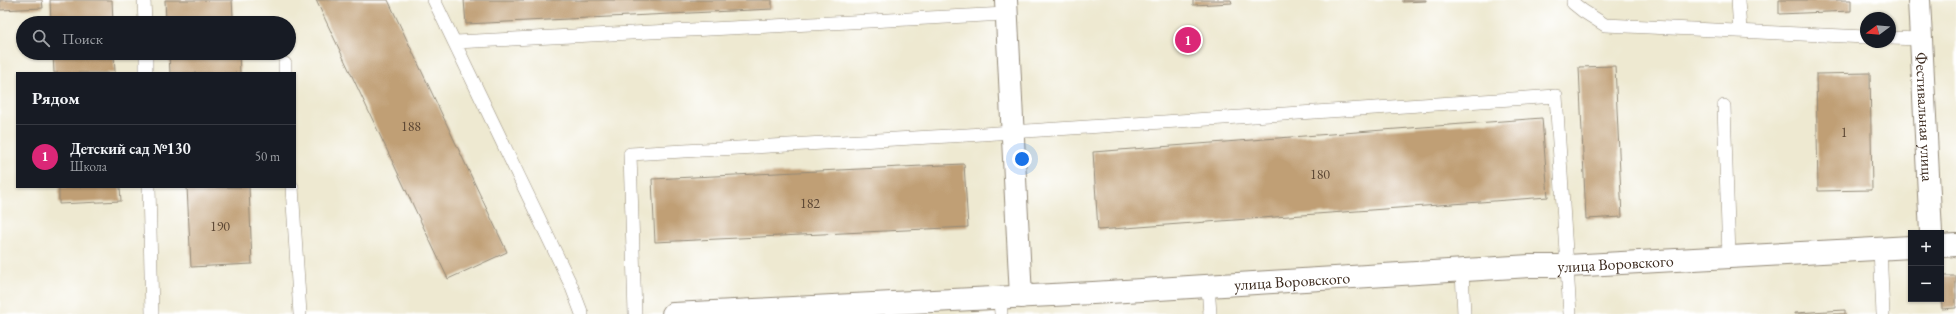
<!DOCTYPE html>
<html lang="ru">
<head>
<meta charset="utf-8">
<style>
  :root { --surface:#171b24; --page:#242831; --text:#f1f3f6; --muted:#9ea1a6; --line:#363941; --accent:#db2777 }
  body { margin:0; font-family:"EB Garamond",serif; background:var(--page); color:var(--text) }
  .controls { position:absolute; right:12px; bottom:12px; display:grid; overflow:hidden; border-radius:0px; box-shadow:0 1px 3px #0004 }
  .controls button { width:36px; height:36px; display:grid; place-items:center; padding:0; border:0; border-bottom:1px solid var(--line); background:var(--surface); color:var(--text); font:20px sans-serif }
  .compass { position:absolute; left:1860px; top:12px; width:36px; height:36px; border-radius:50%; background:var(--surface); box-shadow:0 1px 3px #0004; rotate:254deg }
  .you { position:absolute; left:1022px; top:159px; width:14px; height:14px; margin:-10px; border:3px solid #fff; border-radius:50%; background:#1a73e8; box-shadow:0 0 0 6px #1a73e833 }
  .badge { display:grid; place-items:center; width:26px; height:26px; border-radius:50%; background:var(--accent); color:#fff; font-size:13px; font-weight:700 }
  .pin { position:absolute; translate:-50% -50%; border:2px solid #fff; box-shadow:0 1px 4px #0006 }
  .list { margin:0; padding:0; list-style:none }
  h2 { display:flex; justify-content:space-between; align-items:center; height:52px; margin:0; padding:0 16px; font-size:17px }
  h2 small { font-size:13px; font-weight:400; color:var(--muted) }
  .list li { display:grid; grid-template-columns:26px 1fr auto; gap:12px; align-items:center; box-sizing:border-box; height:64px; padding:0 16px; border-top:1px solid var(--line) }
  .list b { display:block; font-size:15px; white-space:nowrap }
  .list p { margin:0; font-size:13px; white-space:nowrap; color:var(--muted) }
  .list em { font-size:13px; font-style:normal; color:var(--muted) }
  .icon { flex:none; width:22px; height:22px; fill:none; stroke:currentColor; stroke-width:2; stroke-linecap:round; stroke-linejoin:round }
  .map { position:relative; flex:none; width:1956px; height:314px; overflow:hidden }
  .search { position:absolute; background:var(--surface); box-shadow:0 1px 3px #0004; left:16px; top:16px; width:280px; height:44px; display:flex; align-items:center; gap:10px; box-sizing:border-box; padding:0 14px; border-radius:22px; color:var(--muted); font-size:15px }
  .panel { position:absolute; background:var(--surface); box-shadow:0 1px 3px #0004; left:16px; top:72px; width:280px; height:116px; border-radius:0px }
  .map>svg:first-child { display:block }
  .building { fill:#c09f75 }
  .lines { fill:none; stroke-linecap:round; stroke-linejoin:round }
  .service-casing { stroke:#948a78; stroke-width:14 }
  .minor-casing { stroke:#948a78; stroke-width:24 }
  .service { stroke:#fff; stroke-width:13 }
  .minor { stroke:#fff; stroke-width:22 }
  .labels { text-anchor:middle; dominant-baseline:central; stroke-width:3; stroke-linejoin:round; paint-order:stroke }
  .number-label { font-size:14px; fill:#5c4734 }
  .street-label { font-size:16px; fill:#3b2a1e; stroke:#fff }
</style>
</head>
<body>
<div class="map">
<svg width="1956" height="314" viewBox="0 0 1956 314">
  <rect width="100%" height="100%" fill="#fff"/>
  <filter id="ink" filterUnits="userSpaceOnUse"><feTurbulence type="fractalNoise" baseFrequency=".025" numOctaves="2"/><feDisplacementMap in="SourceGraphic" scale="8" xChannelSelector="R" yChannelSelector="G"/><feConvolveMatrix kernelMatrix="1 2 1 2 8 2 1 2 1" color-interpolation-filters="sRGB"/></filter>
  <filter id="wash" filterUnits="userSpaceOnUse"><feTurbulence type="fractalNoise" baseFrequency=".012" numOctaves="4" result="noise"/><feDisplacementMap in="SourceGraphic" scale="16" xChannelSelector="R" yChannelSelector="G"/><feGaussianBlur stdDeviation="0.9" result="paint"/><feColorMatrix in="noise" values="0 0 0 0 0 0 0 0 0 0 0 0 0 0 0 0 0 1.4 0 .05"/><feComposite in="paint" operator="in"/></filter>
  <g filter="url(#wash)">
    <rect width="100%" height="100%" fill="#eee9d1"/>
    <g id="blocks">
      <!-- building -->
      <path class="building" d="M0 0H42L43 8 0 10Z
        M50 0H112L113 23H51Z
        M165 0H232L233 16 166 20Z
        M316 0H388L507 252 448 279Z
        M464 0H772V9L466 24Z
        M1193 0H1231L1232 3 1193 5Z
        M1403 0H1426V1L1403 2Z
        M1779 0H1851V11L1779 14Z
        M53 53H114L115 73H54Z
        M169 53H239L240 73H170Z
        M1615 66 1622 217 1586 219 1579 67Z
        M1870 73 1872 190 1818 191 1816 74Z
        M1542 118 1548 197 1098 230 1093 152Z
        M964 164 968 227 655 242 652 179Z
        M59 187H120L121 201 59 204Z
        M187 187H249L252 264 191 267Z
        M1941 276H1956V308L1942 309Z
        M1845 310V314H1795V313Z"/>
    </g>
  </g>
  <g filter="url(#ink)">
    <use href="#blocks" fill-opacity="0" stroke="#948a78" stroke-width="1"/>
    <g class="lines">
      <!-- service casing -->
      <g class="service-casing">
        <path id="service" d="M144 0 145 23
          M434 0 571 285 582 314
          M1573 0V3L1583 11 1605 25 1866 37
          M1738 0 1740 31
          M1890 38 1921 39
          M456 42 1006 14
          M146 53V73
          M285 64V73
          M1724 106 1729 257
          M149 187 152 314
          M292 187 300 314
          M1880 249 1883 314
          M1462 271 1464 314
          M1208 286 1210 314
          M1000 298 1001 314
          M635 314 630 154 967 135 1556 96 1570 314"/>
      </g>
      <!-- minor casing -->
      <g class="minor-casing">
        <g id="minor">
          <path d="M1006 0 1021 297"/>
          <path id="s1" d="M1919 0 1931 233"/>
          <path d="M1941 246 1956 245"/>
          <path id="s2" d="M673 314 1093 293 1530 266H1567L1911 247"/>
        </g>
      </g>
      <!-- service -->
      <use href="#service" class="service"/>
      <!-- minor -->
      <use href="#minor" class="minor"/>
    </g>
  </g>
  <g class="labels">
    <!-- number labels -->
    <g class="number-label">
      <text x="411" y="126">188</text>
      <text x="1844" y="132">1</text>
      <text x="1320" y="174">180</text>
      <text x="810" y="203">182</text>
      <text x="220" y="226">190</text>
    </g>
    <!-- street labels -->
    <g class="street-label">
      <text stroke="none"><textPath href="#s1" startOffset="117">Фестивальная улица</textPath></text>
      <text stroke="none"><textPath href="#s2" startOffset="944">улица Воровского</textPath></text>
      <text stroke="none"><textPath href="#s2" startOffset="620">улица Воровского</textPath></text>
    </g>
  </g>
</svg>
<div class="controls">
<button>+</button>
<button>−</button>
</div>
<svg class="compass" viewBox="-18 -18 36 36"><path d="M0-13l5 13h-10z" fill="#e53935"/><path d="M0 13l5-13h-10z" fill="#9ea1a6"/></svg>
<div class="you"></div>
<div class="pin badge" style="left:1188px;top:40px">1</div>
<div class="search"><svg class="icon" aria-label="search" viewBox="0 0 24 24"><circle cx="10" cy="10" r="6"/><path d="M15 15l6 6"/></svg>Поиск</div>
<section class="panel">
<h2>Рядом<small></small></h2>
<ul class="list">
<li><span class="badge">1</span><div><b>Детский сад №130</b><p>Школа</p></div><em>50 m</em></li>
</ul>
</section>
</div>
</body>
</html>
